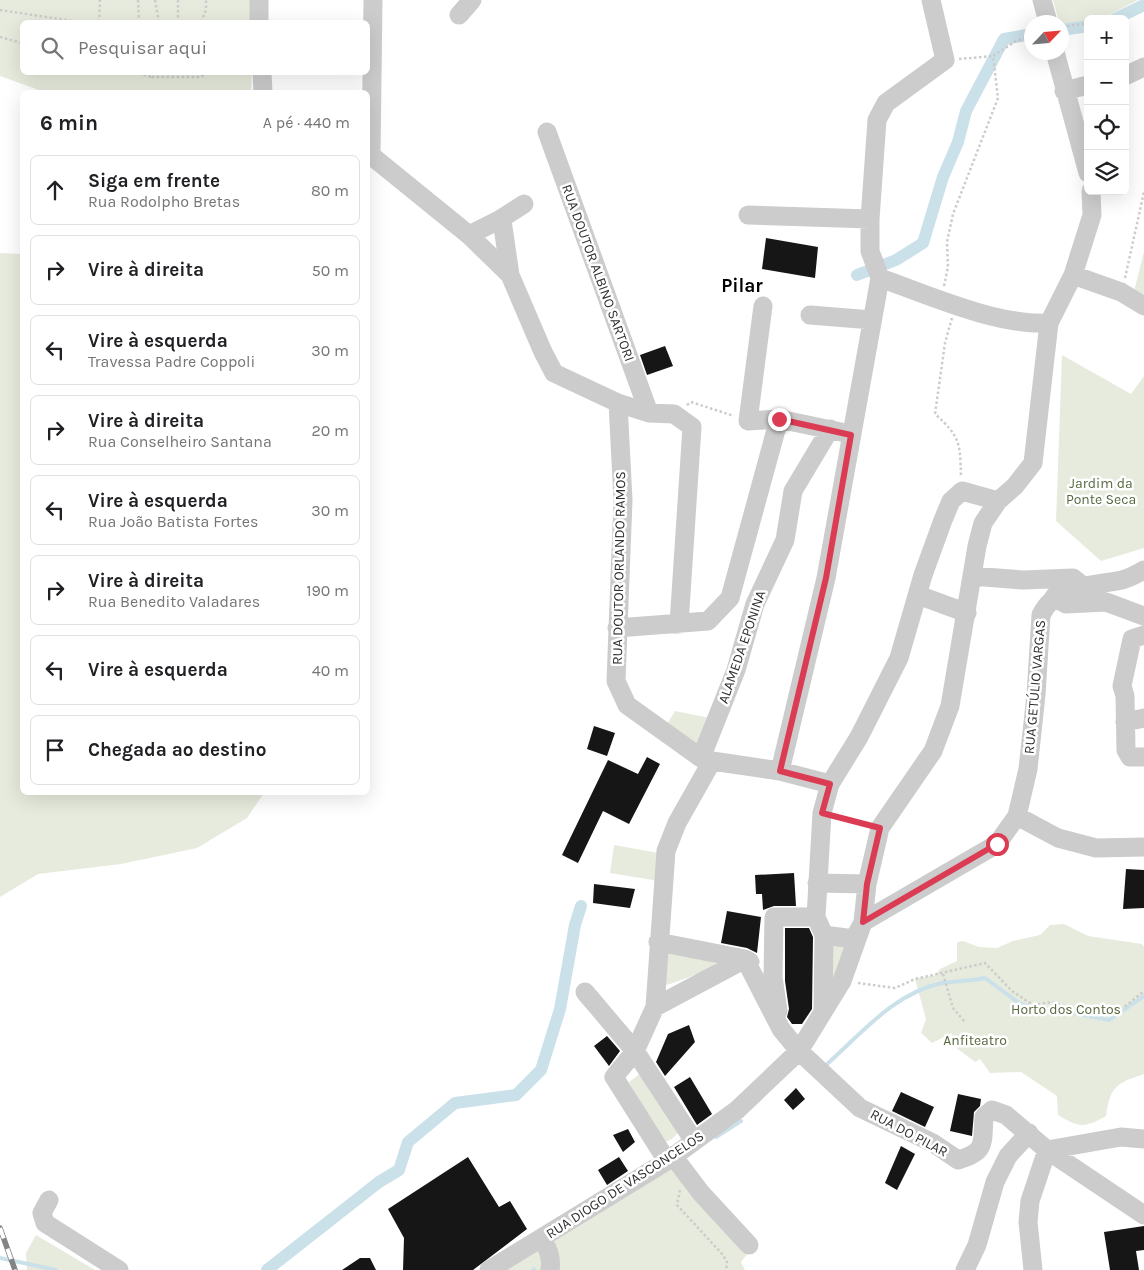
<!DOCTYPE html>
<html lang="pt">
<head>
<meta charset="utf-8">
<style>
  :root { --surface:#fff; --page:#f6f6f6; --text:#202124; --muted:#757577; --line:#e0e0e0 }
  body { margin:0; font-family:Karla,sans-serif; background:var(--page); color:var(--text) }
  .controls { position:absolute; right:15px; top:15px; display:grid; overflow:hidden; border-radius:8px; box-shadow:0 5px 20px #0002 }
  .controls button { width:45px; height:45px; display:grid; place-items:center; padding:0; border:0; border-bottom:1px solid var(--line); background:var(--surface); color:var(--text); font:25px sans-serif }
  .compass { position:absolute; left:1024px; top:15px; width:45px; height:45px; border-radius:50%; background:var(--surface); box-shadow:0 5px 20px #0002; rotate:64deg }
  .stop { position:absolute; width:15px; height:15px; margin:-11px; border:4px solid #dc3b54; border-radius:50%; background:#fff }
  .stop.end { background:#dc3b54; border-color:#fff; box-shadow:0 1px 5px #0008 }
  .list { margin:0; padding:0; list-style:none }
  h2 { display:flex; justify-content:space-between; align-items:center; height:65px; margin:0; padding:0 20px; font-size:21px }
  h2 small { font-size:16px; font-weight:400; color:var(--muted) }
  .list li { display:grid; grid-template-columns:32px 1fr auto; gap:15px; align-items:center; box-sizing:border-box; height:70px; margin:0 10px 10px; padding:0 10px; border:1px solid var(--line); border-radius:8px }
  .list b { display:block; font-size:19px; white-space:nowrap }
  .list p { margin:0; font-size:16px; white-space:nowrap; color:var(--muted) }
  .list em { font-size:16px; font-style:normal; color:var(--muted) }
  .icon { flex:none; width:28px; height:28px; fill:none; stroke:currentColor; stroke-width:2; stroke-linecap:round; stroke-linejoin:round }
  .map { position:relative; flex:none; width:1144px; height:1270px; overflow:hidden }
  .search { position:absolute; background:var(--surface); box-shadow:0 5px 20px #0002; left:20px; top:20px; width:350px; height:55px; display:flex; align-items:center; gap:12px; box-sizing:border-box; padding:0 18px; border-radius:8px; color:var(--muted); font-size:19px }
  .panel { position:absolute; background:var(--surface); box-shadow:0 5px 20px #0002; left:20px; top:90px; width:350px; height:705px; border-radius:8px }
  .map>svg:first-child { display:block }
  .green { fill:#e6ebdd }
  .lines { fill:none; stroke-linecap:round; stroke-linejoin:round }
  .stream { stroke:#cbe1ea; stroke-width:4 }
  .canal { stroke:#cbe1ea; stroke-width:12 }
  .building { fill:#161616 }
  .path { stroke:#ccc; stroke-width:2.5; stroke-dasharray:2.5 2.5; stroke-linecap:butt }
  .minor { stroke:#ccc; stroke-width:19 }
  .rail-casing { stroke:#848484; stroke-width:5.5 }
  .rail { stroke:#fff; stroke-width:4; stroke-dasharray:11; stroke-linecap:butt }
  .route { stroke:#dc3b54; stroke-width:6 }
  .labels { text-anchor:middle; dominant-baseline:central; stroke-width:5; stroke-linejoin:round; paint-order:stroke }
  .street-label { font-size:14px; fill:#2f2f2f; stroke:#fff }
  .park-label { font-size:14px; fill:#56683e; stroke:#fff }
  .district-label { font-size:19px; font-weight:bold; fill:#000; stroke:#fff }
</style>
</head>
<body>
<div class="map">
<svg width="1144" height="1270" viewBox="0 0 1144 1270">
  <rect width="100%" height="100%" fill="#fff"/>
  <!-- green -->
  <path class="green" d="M0 0H253V22H22V72L252 73 251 92H44L0 76Z
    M1053 0H1138L1101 19H1088V25L1063 38 1062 22H1059Z
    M1144 252V301L1133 295Z
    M0 253 22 254V792L264 793 247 818 197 848 121 864 38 874 0 897Z
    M1062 355 1131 394 1144 376V548L1101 561 1056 521Z
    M675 711 715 719 701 754 666 726Z
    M614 845 670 855 665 882 610 873Z
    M1064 924 1088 936 1142 944 1144 947V1074C1116 1083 1110 1087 1106 1116 1085 1128 1079 1128 1058 1115L1057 1096 1021 1072 990 1073 980 1059 975 1062 950 1043 952 1033 932 1043 921 1033 926 1019 915 979 936 975 940 969 957 961V942L963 941 979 947 997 948 1013 941 1040 935 1050 925Z
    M829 940 858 947 835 982 829 980Z
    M667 945 715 963 714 968 667 985 662 982Z
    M641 1073 678 1132C676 1137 667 1143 661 1142L629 1082Z
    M680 1155 748 1253 741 1262 745 1270H558L551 1237Z
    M36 1235 95 1270H27L26 1253Z
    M538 1244 543 1270H496Z"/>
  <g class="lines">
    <!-- stream -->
    <path class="stream" d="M826 1065C861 1034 894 993 942 983 956 981 971 981 985 978L1019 1003 1035 1009H1055L1109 1020 1144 996
      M716 1137 741 1121
      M0 1258 56 1270
      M533 1270 534 1269"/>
    <!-- canal -->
    <path class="canal" d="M1115 19 1144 5
      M1062 30 1088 26
      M857 275 896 260 923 243 943 177 958 142 966 111 1004 39 1032 34
      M267 1270 379 1182 399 1170 408 1142 455 1103 516 1095 541 1070 560 1009 575 925 581 906"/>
  </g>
  <!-- building -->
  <path class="building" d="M766 238 818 247 815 278 762 269Z
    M665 346 673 366 647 375 640 355Z
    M594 726 615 733 607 756 587 749Z
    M647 757 660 764 629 824 603 811 578 863 562 855 608 760 638 774Z
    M1126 869 1144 870V908L1123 909Z
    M794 873 796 906H774L763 910 762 894H756L755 875Z
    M594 884 635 889 630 908 593 903Z
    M727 911 761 917 757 953 747 948 721 943Z
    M785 928H809L813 937 812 1009 802 1024H792L787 1017 789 1009 785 981Z
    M689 1025 695 1042 665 1076 656 1062 668 1034Z
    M607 1036 620 1051 609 1066 594 1046Z
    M690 1077 712 1114 697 1125 674 1087Z
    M796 1088 805 1099 793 1110 784 1100Z
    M901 1092 934 1107 925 1127 892 1111Z
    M958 1094 981 1099 980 1106 974 1112 972 1136 950 1131Z
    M628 1129 635 1142 623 1152 613 1135Z
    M901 1146 915 1154 897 1190 885 1183Z
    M468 1157 499 1207 510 1201 527 1229 473 1270H403L404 1238 388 1209Z
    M619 1157 628 1171 607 1185 598 1170Z
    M1144 1226V1250L1136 1251 1139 1270H1110L1104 1232Z
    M360 1258H370L376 1270H342Z"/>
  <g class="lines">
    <!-- path -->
    <path class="path" d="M138 0 139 22
      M155 0 159 22
      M178 0V22
      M0 10 79 22
      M99 22 100 0
      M201 22 206 10V0
      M1062 27 1088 23
      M0 37 22 43
      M959 59 993 56
      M134 72 152 77
      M150 72 152 77H200L210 72
      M1125 278 1144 192
      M944 286 948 267 947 242 953 214 998 98 993 56 1016 41 1032 36
      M952 318 945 343 935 414C961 437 960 444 961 477
      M687 405 691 402 734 416
      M835 816 866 824
      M943 974 953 1008 965 1022
      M858 983 895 988 915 979 985 963 1012 991 1033 1005 1052 1002 1081 1011 1110 1013 1127 1005 1144 991
      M680 1190 677 1205 723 1255 727 1262 726 1270"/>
    <!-- minor -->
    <path class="minor" d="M1042 0 1048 22
      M459 15 472 0
      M259 22V0
      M1055 52 1088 173
      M262 72 263 92
      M1125 76 1144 67
      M1064 91 1088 85
      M547 132 649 413
      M368 153 469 235 510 275 543 352 554 373 618 403 649 413 674 414 692 427 679 624
      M371 154 373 0
      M748 215 870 219
      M499 220 524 204
      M469 235 499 220 503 227 510 275
      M1073 275 1121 292 1144 306
      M880 278C929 295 997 326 1049 323
      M763 306 748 421 779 419 841 432
      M810 315 872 320
      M618 403 623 500 616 681 627 705 701 758 712 761 780 771 830 784
      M972 576 1023 580 1073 578 1083 586
      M918 595 967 613
      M1054 597 1066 604 1106 602 1144 616
      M617 628 708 621 730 598 779 419
      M1144 635 1132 639 1122 686 1125 696 1126 750 1130 757H1144
      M1125 722 1144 718
      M701 758 736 670 755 604 785 540 793 491 830 429
      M780 771 826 578 880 278 870 251V219L877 120 886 103 945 60 931 0
      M1017 816 1058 838 1096 848 1144 847
      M817 883 867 884
      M816 917 822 813 830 784 859 737 899 658 923 575 943 520 951 501 962 491 998 501
      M863 922 997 844 1017 816 1028 769 1036 695 1041 615C1056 584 1093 586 1122 580 1130 578 1137 574 1144 570
      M658 942 745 959 750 962
      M585 992 635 1051 655 1007 666 851 677 823 712 761
      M655 1007 745 959 781 1029 799 1051 860 1108 933 1143 958 1160C987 1152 982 1143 984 1117L992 1110 1006 1115 1047 1150 1144 1215
      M778 1011 773 977 774 917H816L824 935 854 939 861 926
      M823 1011 824 935
      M1047 1150 1121 1137 1144 1139
      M673 1156 701 1193 749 1245
      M667 1161 614 1077 635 1051 694 1141
      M49 1200 42 1213 45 1223 119 1270
      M542 1238C548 1249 552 1258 550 1270
      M489 1270 667 1161 737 1110 799 1051 842 981 863 922 867 884 880 828 933 751 950 706 977 546 983 523 998 501 1015 486 1033 463 1049 323 1073 275 1092 215 1091 191
      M965 1270 977 1245 995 1182 1008 1156 1029 1133
      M1033 1270 1028 1222 1030 1201 1047 1150"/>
    <!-- rail casing -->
    <g class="rail-casing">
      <path id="rail" d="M0 1228 15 1270"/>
    </g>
    <!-- rail -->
    <use href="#rail" class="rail"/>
  </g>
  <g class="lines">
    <!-- route -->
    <path class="route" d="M779 419 851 435 826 578 780 771 830 784 822 813 880 828 867 884 863 922 997 844"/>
  </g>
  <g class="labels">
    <!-- street labels -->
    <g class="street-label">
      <text transform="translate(598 273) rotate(70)">RUA DOUTOR ALBINO SARTORI</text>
      <text transform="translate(619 568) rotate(-89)">RUA DOUTOR ORLANDO RAMOS</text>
      <text transform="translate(742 647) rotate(-71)">ALAMEDA EPONINA</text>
      <text transform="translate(1035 687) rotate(-85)">RUA GETÚLIO VARGAS</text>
      <text transform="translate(909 1133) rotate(28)">RUA DO PILAR</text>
      <text transform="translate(625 1185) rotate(-33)">RUA DIOGO DE VASCONCELOS</text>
    </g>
    <!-- park labels -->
    <g class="park-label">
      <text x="1101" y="483">Jardim da<tspan x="1101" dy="16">Ponte Seca</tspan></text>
      <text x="1066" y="1009">Horto dos Contos</text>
      <text x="975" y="1040">Anfiteatro</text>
    </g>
    <!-- district labels -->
    <g class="district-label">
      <text x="742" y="286">Pilar</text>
    </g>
  </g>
</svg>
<div class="controls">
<button>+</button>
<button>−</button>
<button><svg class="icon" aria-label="locate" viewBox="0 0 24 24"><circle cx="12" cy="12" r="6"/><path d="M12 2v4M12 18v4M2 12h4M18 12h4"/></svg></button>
<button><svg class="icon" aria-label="layers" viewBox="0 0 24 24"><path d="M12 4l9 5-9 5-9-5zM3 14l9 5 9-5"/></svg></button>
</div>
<svg class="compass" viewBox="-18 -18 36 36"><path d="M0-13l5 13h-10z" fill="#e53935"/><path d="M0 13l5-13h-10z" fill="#757577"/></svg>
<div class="stop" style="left:997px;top:844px"></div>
<div class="stop end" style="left:779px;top:419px"></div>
<div class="search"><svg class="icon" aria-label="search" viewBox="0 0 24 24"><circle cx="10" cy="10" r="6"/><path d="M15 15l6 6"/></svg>Pesquisar aqui</div>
<section class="panel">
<h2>6 min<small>A pé · 440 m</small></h2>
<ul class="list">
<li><svg class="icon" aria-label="ahead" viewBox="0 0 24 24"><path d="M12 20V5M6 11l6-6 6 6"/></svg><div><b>Siga em frente</b><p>Rua Rodolpho Bretas</p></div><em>80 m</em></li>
<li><svg class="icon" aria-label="right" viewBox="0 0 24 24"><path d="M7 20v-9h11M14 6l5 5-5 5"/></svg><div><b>Vire à direita</b></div><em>50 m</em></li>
<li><svg class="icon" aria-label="left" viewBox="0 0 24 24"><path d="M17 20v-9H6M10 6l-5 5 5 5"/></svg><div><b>Vire à esquerda</b><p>Travessa Padre Coppoli</p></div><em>30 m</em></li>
<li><svg class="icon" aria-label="right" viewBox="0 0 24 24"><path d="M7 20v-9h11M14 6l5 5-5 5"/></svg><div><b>Vire à direita</b><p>Rua Conselheiro Santana</p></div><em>20 m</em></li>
<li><svg class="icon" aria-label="left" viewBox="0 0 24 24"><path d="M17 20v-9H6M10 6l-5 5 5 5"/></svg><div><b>Vire à esquerda</b><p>Rua João Batista Fortes</p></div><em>30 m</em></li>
<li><svg class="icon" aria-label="right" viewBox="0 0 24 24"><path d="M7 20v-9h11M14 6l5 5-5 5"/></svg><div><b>Vire à direita</b><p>Rua Benedito Valadares</p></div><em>190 m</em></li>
<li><svg class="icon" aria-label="left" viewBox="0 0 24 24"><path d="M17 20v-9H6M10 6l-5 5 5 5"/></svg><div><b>Vire à esquerda</b></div><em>40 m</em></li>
<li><svg class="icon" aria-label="arrive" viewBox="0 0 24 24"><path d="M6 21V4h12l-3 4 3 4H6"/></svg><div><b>Chegada ao destino</b></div></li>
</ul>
</section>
</div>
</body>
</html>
